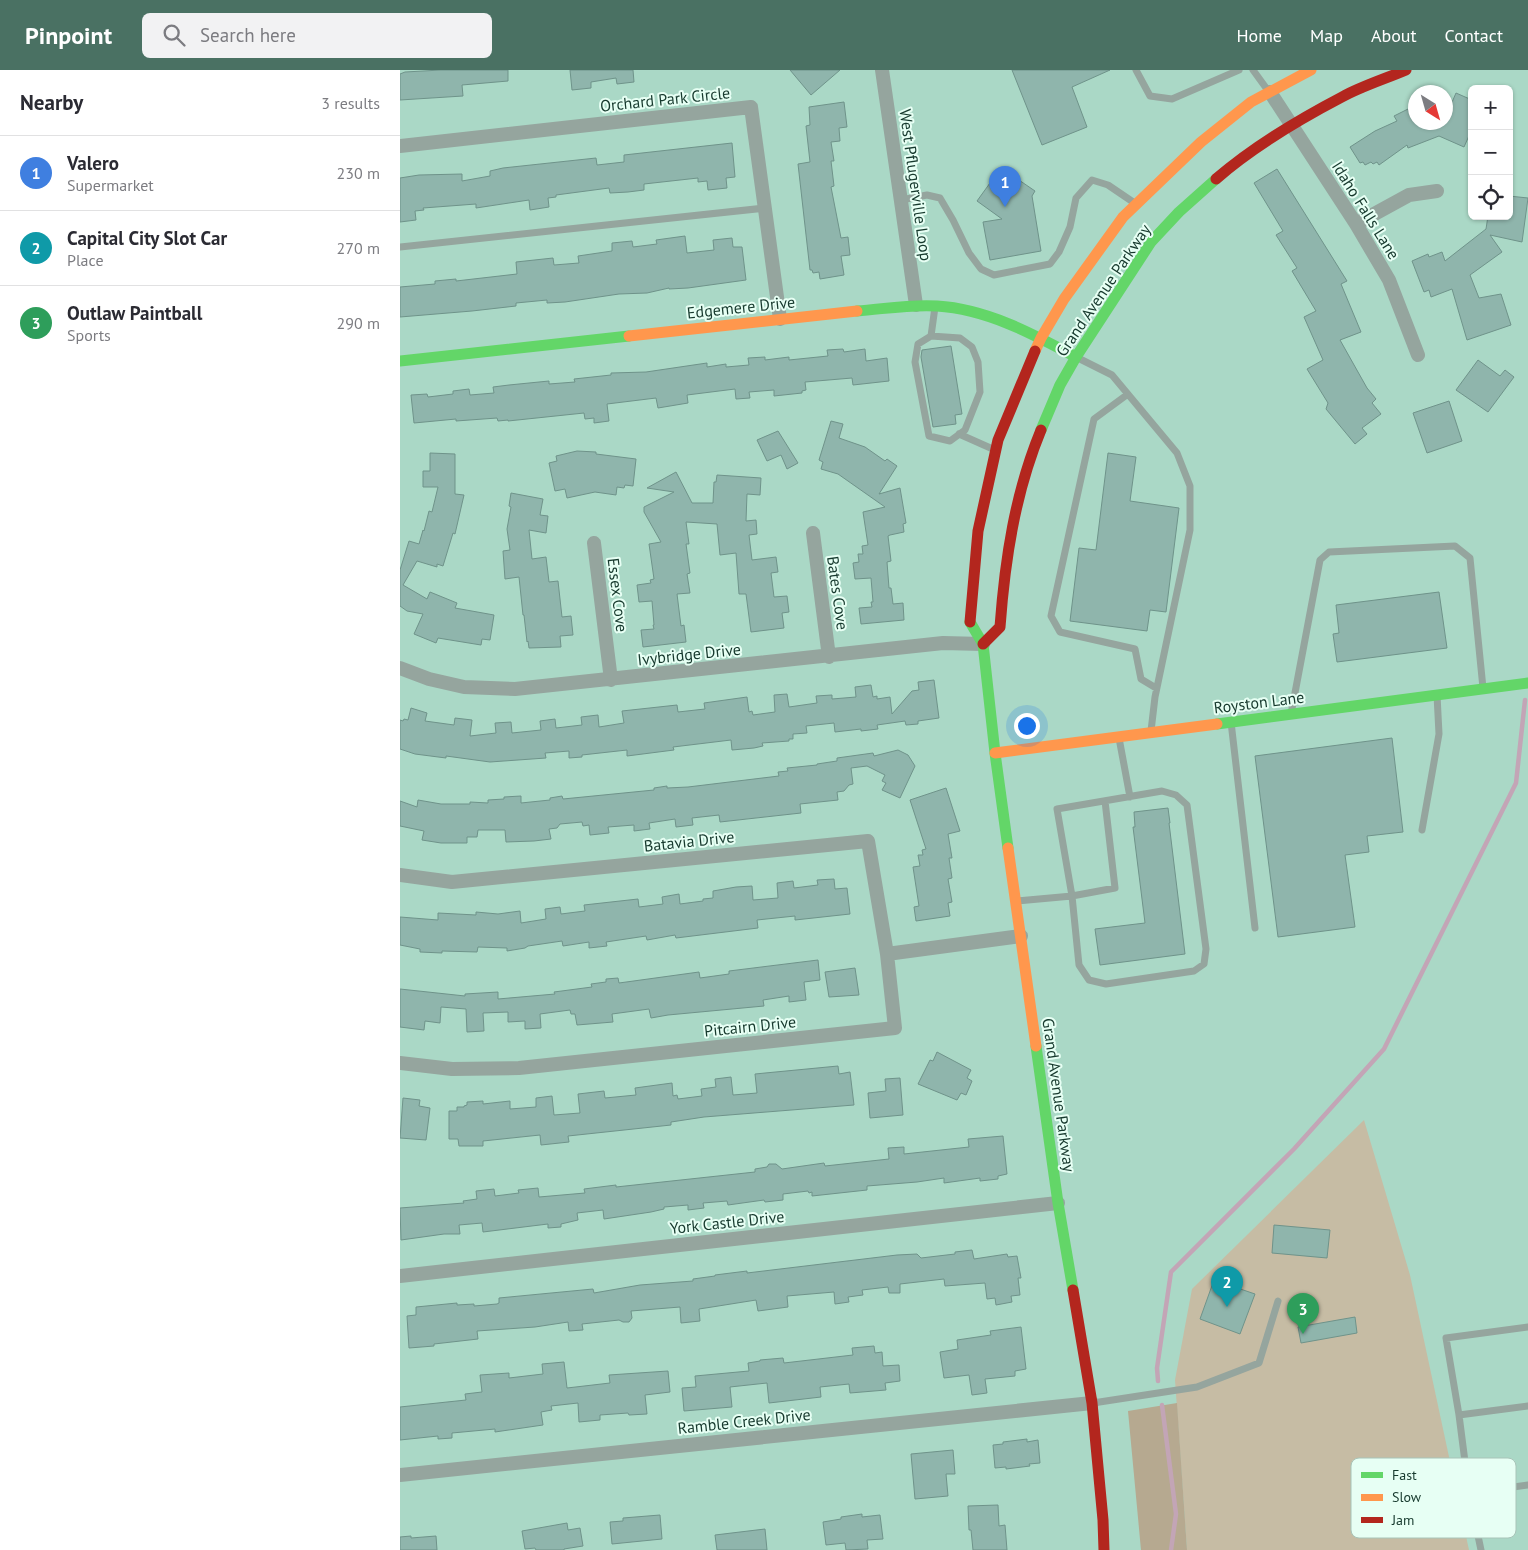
<!DOCTYPE html>
<html lang="en">
<head>
<meta charset="utf-8">
<style>
  :root { --surface:#fff; --page:#f2f2f3; --text:#2b2b33; --muted:#7c7c81; --line:#e1e1e2; --accent:#4a7163 }
  body { margin:0; font-family:"PT Sans",sans-serif; background:var(--page); color:var(--text) }
  .controls { position:absolute; right:15px; top:15px; display:grid; overflow:hidden; border-radius:8px; box-shadow:0 1px 4px #0004 }
  .controls button { width:45px; height:45px; display:grid; place-items:center; padding:0; border:0; border-bottom:1px solid var(--line); background:var(--surface); color:var(--text); font:25px sans-serif }
  .compass { position:absolute; left:1008px; top:15px; width:45px; height:45px; border-radius:50%; background:var(--surface); box-shadow:0 1px 4px #0004; rotate:143deg }
  .you { position:absolute; left:626px; top:655px; width:18px; height:18px; margin:-12px; border:4px solid #fff; border-radius:50%; background:#1a73e8; box-shadow:0 0 0 8px #1a73e833 }
  .badge { display:grid; place-items:center; width:32px; height:32px; border-radius:50%; background:var(--accent); color:#fff; font-size:16px; font-weight:700 }
  .pin { position:absolute; translate:-50% -41px; filter:drop-shadow(0 1px 2px #0008) }
  .pin::after { content:''; position:absolute; top:26px; width:18px; height:15px; background:inherit; clip-path:polygon(0 0,100% 0,50% 100%) }
  .list { margin:0; padding:0; list-style:none }
  h2 { display:flex; justify-content:space-between; align-items:center; height:65px; margin:0; padding:0 20px; font-size:21px }
  h2 small { font-size:16px; font-weight:400; color:var(--muted) }
  .list li { display:grid; grid-template-columns:32px 1fr auto; gap:15px; align-items:center; box-sizing:border-box; height:75px; padding:0 20px; border-top:1px solid var(--line) }
  .list b { display:block; font-size:19px; white-space:nowrap }
  .list p { margin:0; font-size:16px; white-space:nowrap; color:var(--muted) }
  .list em { font-size:16px; font-style:normal; color:var(--muted) }
  .icon { flex:none; width:28px; height:28px; fill:none; stroke:currentColor; stroke-width:2; stroke-linecap:round; stroke-linejoin:round }
  .map { position:relative; flex:none; width:1128px; height:1480px; overflow:hidden }
  header { display:flex; align-items:center; gap:30px; box-sizing:border-box; height:70px; padding:0 25px; background:var(--accent); color:#fff }
  header strong { font-size:24px }
  nav { display:flex; gap:28px; margin-inline-start:auto; font-size:18px }
  .search { width:350px; height:45px; background:var(--page); display:flex; align-items:center; gap:12px; box-sizing:border-box; padding:0 18px; border-radius:8px; color:var(--muted); font-size:19px }
  main { display:flex }
  aside { flex:1; background:var(--surface) }
  .map>svg:first-child { display:block }
  .green { fill:#c6bca4 }
  .forest { fill:#b6a990 }
  .lines { fill:none; stroke-linecap:round; stroke-linejoin:round }
  .stream { stroke:#c3a5b6; stroke-width:4.5 }
  .building { fill:#8fb5ac; stroke:#6f938a }
  .lane { stroke:#95a59e; stroke-width:7 }
  .street { stroke:#95a59e; stroke-width:14 }
  .fast { stroke:#63d668; stroke-width:11 }
  .slow { stroke:#ff974d; stroke-width:11 }
  .jam { stroke:#b3261e; stroke-width:11 }
  .labels { text-anchor:middle; dominant-baseline:central; stroke-width:4; stroke-linejoin:round; paint-order:stroke }
  .street-label { font-size:16px; fill:#16392d; stroke:#e7fff4 }
  .key { fill:#e7fff4; stroke:#a8c4b8; stroke-width:1 }
  .key-label { font-size:14px; fill:#16392d }
</style>
</head>
<body>
<header>
<strong>Pinpoint</strong>
<div class="search"><svg class="icon" aria-label="search" viewBox="0 0 24 24"><circle cx="10" cy="10" r="6"/><path d="M15 15l6 6"/></svg>Search here</div>
<nav><a>Home</a><a>Map</a><a>About</a><a>Contact</a></nav>
</header>
<main>
<aside>
<h2>Nearby<small>3 results</small></h2>
<ul class="list">
<li><span class="badge" style="background:#3f7fe0">1</span><div><b>Valero</b><p>Supermarket</p></div><em>230 m</em></li>
<li><span class="badge" style="background:#0f9aa8">2</span><div><b>Capital City Slot Car</b><p>Place</p></div><em>270 m</em></li>
<li><span class="badge" style="background:#2e9e5b">3</span><div><b>Outlaw Paintball</b><p>Sports</p></div><em>290 m</em></li>
</ul>
</aside>
<div class="map">
<svg width="1128" height="1480" viewBox="0 0 1128 1480">
  <rect width="100%" height="100%" fill="#aad8c6"/>
  <!-- green -->
  <path class="green" d="M964 1050 1010 1205 1069 1480H787L775 1310 792 1219Z"/>
  <!-- forest -->
  <path class="forest" d="M777 1333 787 1480H741L728 1341Z"/>
  <g class="lines">
    <!-- stream -->
    <path class="stream" d="M758 1311 757 1298 771 1202 894 1079 984 979 1116 713 1125 630
      M762 1335 776 1444 771 1480"/>
  </g>
  <!-- building -->
  <path class="building" d="M41 0H108V11L62 15 63 26 0 30V4L5 2Z
    M170 0H233L234 12 217 14 216 8 191 12V18L172 20Z
    M390 0H440L411 25Z
    M612 0H710L672 17 687 57 642 75Z
    M1056 23 1072 30V59L1064 77 1039 66 1008 78 1007 75 979 95 977 92 973 94 971 92 965 95 963 92 960 93 950 77 975 61 997 51 994 46 1008 39 1012 47 1016 45V52H1046V46Z
    M444 32 447 57 439 58 440 71 431 72 434 91H431L434 116 431 117 441 168 448 167 450 185 441 186 444 205 420 209 419 202 413 203 412 200H410L398 94 410 92 406 56 410 55 409 37Z
    M332 73 335 107 326 108 327 118 308 120 307 111 298 112V108L244 114V120L228 122 210 123 209 118 156 125V127L148 128 149 137 130 140 129 130 76 138V134L23 138 24 140 15 141 16 150 0 152V108L19 105 62 104V111L90 106V101L103 98 196 88 197 95 224 92V85Z
    M877 99 947 211 941 214 961 262 940 270 967 318 976 329 972 333 981 344 962 358 967 364 955 374 926 339 928 333 907 299 923 290 904 247 916 241 892 201 897 198 876 165 883 161 854 113Z
    M616 108 635 121 632 126 641 181 590 190 583 152 602 149 577 131 590 113Z
    M1109 126 1128 128 1122 172 1090 165 1102 182 1070 205 1079 228 1101 224 1111 255 1067 270 1052 219 1031 227 1029 220 1024 222 1012 191 1028 184 1029 187 1042 182 1045 191 1086 159 1088 146H1109Z
    M285 166 287 183 314 180 313 170 332 168 333 177H342L346 210 288 218 269 219V218L247 223 219 224 165 232 147 233V230L116 233V236L72 241 0 247V217L35 214V211L56 209V211L117 204 116 192 153 188 154 195 179 193 178 186 212 181V173L232 171 233 177 257 174 256 170Z
    M551 276 562 344 555 345 556 354 533 357 521 287 522 280Z
    M443 279 444 282 465 279 466 291 487 288 489 311 453 315 452 308 405 312 406 320 402 321V323L374 326V320L349 322 350 328 336 329 335 319 287 325 288 333 258 338 256 328 207 334 209 351 194 353V348L185 349 184 343 108 351V350L98 351 97 348 56 351V349L14 353 11 325 27 324 28 327 53 324V321L69 319 70 325 94 323 93 317 109 315 149 311V314L175 312 174 309 211 305V303L246 302 307 293V297L326 294V297L349 295 348 288 365 287V290L389 287V290L428 286 427 280Z
    M1078 290 1100 306 1105 300 1114 307 1088 342 1056 320Z
    M1049 331 1062 371 1027 383 1013 343Z
    M431 351 443 354 439 368 465 377 485 391 487 389 497 396 479 424 500 418 506 453 503 454 504 462 490 465 488 466 491 491 487 492 489 518H491L493 534 503 533 504 550 461 554 459 538 472 537 471 532H473L471 508 455 509 453 493 459 492 458 484H463L462 476 468 475 463 442 485 437 438 404 421 399 423 392 419 390Z
    M378 361 398 393 387 399 381 385 367 391 357 370Z
    M177 381 196 382V384L236 389 233 416 225 415 224 418 217 417 216 425 195 422 167 428 165 419 155 421 149 393 157 391 156 386Z
    M30 383 55 384V424L64 425 55 464 53 463 43 496 37 494V497L17 491 3 515 27 529 30 522 57 533 55 538 94 545 90 570 82 569 81 575 38 568 36 573 14 564 23 544 7 541 0 536V500L9 471 19 474 23 460 24 461 29 441 32 442 38 417H23V401H30Z
    M708 383 736 387 730 431 779 438 766 542 750 540 747 561 670 551 679 478 696 480Z
    M276 402 292 433H313L314 412H316L317 405 361 408 360 425 347 424 346 451 356 450 357 464 349 465 352 490 376 487 378 502 371 503 374 527 387 526 389 542 382 543 384 558 351 562 346 524H339L336 483 320 485 317 454 286 452 289 474H286L290 503 287 504 290 523 277 524 281 556 284 555 286 572 243 577 241 560 254 559 253 555H254L252 531 239 532 237 515 251 513 250 510 254 509 249 474 261 472 244 442V437L274 422 247 418Z
    M111 423 143 429 140 445 148 446 146 463 129 460 132 489 146 487 149 512 158 511 162 547 171 546 173 565 160 566 161 577 129 578 128 571 127 572 124 545H123L119 507 105 509 103 481 110 480 107 459 111 437 109 436Z
    M1039 522 1047 578 937 592 933 564 939 563 936 535Z
    M534 610 539 648 518 651V654L506 655 505 651 477 655 478 659 461 661V659L435 662 434 653 406 656 407 663 393 664V669H389V671L362 673 363 676 354 678 332 680 331 670 273 677 274 680 227 686V680L182 685V687L169 688V681L145 683 146 688 90 692 46 686V688L15 684 0 679V650L3 651 4 649 8 650 11 638 27 643 25 651 54 655 55 648 72 650 70 666 96 663 95 653 111 652 112 663 141 660 140 651 155 649 156 658 182 655 181 647 198 645 199 657 224 653 222 641 277 635 278 642 305 639 304 633 347 627 349 642 352 641 353 645 375 642 374 625 387 624 389 637 417 633 416 626 432 625V629L456 627 455 617 471 615 473 627 477 626V629L490 627 492 644 512 621 519 620 518 612Z
    M992 668 1003 762 967 766 969 782 945 785 955 857 878 867 855 686Z
    M498 680 508 685 515 696 500 728 482 720 486 713 482 711 485 705 467 696 451 698 453 714 449 715 444 721 437 722 438 730 400 734 401 743 320 752 319 745 292 748 293 755 276 757 275 749 249 753 250 759 234 761V755L208 757 209 763 190 765 189 755 183 756 182 752 160 754 157 758 149 759 151 769 134 771 106 772 105 760H78L77 767H67V773H41L22 770 24 761 0 756V731L17 737 18 730 41 734H70V732L88 733V730L104 729V727L121 726V733L150 730V728L162 726 163 729 254 720V718L267 716V718L288 717 379 706 378 702 388 701 387 698 417 695V694L437 691V688L473 683 474 686Z
    M546 718 560 761 548 764 552 788H549L552 808 548 809 552 832 548 833 550 846 516 851 514 837 519 836 513 797 520 796 518 785H523L522 780 526 779 510 730Z
    M768 738 770 753H769L785 884 700 895 695 859 745 853 733 757H735L734 742Z
    M434 809 435 819 447 818 450 844 395 850V846L357 850 358 858 276 868 275 865 247 870 246 866 206 872 207 876 189 878V872L163 876 162 871 128 876 125 878 107 881V878L78 877 77 882 42 881V883L20 882V879L0 875V847L38 850V843L76 845V842L98 844 120 841 121 853 146 849 145 839 160 837 161 844 185 841 184 835 238 829 239 837 263 834 262 827 279 824 280 834 303 831V829L313 828V821L336 817 352 816 353 830 378 828 377 813 393 811 394 818 418 815 417 810Z
    M418 890 420 910 404 912 406 930 389 932V926L363 930 364 936 268 945 251 948 249 939 212 944 213 952 177 955 175 944H171L170 940 140 944 141 958 125 959V951L108 952V942L83 943 84 961 67 962 66 939 41 937 40 953 25 951 24 960 0 957V919L65 926V924L98 922V929L155 924 154 922 192 917 191 914 206 912V909L218 908 219 913 299 902 300 908 329 904V901Z
    M455 898 459 925 429 927 425 902Z
    M537 982 571 1000 567 1008 572 1011 566 1025 561 1023 557 1030 518 1014 530 990 533 991Z
    M438 996 439 1004 450 1002 454 1035 304 1047 271 1052V1055L168 1066 169 1072 141 1075 140 1065 83 1071V1076H59L58 1069H49V1041H57V1037H64V1036L67 1035V1032L83 1031V1034L110 1031V1039L136 1037V1028L152 1026 154 1045 180 1043 178 1024 204 1021 205 1028 236 1025 235 1018 272 1013 273 1026 277 1025 278 1029 302 1026 301 1019 316 1017 315 1009 331 1007 333 1025 357 1023 355 1004Z
    M500 1008 503 1045 470 1048 468 1023 486 1021 485 1009Z
    M3 1028 20 1030 19 1036 30 1038 26 1070 0 1068Z
    M603 1066 607 1104 598 1106V1109L580 1111V1108L544 1113V1108L517 1112 467 1116V1120L412 1126V1122L409 1123 408 1121 383 1124V1130L365 1132 364 1130 328 1135 327 1131 303 1133 304 1138 288 1140V1135L264 1137V1139L251 1142 204 1149 203 1140 177 1143 178 1150 161 1154V1157L148 1158V1154L83 1162 82 1153 59 1155 60 1164H44L1 1170 0 1138 64 1133 63 1131 77 1129 76 1121 94 1119 95 1126 119 1123 118 1120 138 1118 139 1127 185 1123 184 1119 216 1115V1117L355 1102V1099L367 1097 369 1094H376L382 1099 424 1093 425 1096 489 1089 488 1078 504 1077V1084L569 1077 568 1069Z
    M874 1155 930 1160 927 1188 872 1183Z
    M572 1180 574 1189 607 1184 608 1187 617 1186 621 1208H618L620 1225 611 1226 612 1232 596 1235 595 1228 587 1229 585 1213 545 1216 544 1209 500 1214V1223H489L488 1217 462 1220 463 1225 448 1227 449 1232 435 1234 434 1222 387 1226 388 1237 358 1241 356 1230 312 1237 299 1239 300 1251 281 1253 280 1237 231 1241 232 1248 229 1252H223L219 1250 182 1254 183 1260 169 1261 168 1252 135 1257 77 1261 78 1269 34 1274V1276L9 1278 7 1246 16 1245V1237L57 1233V1235L74 1234V1236L97 1234 99 1233V1228L193 1219 194 1223 240 1215 293 1211V1209L315 1206V1205L347 1201V1203L497 1185 517 1184 521 1188 555 1184V1182Z
    M814 1210 855 1224 840 1264 800 1249Z
    M955 1247 957 1263 901 1273 898 1257Z
    M621 1257 626 1299 615 1301V1306L585 1309 587 1323 572 1325 569 1305 544 1308 540 1282 558 1279 557 1270 591 1265 590 1261Z
    M474 1276 475 1283 482 1282 483 1296 499 1295 500 1311 485 1313 486 1320 450 1323 449 1314 420 1317 421 1327 369 1333 367 1313 330 1317 332 1337 284 1341 282 1318 296 1317 295 1306 349 1301 348 1293 360 1291V1290L383 1288 384 1293 453 1285 452 1278Z
    M164 1292 167 1318 210 1313 209 1305 268 1301 270 1322 245 1325 247 1344 229 1345 228 1343 200 1345V1350L179 1352 178 1333 151 1336 152 1340 141 1342 143 1355 95 1362V1359L52 1363V1368L38 1369V1366L0 1370V1337L66 1330 65 1324 82 1322 80 1305 109 1303V1308L143 1304 142 1294Z
    M627 1369V1372L638 1370 640 1393 629 1394 630 1396 606 1399V1397L595 1398 593 1375 603 1374V1372Z
    M553 1380 555 1404H546L548 1426 515 1429 511 1384Z
    M598 1435 599 1456 605 1455 607 1480H573L571 1460H569L568 1436Z
    M462 1444V1447L480 1445 483 1469 467 1470 468 1479 446 1480 445 1473 426 1475 423 1452 441 1449V1447Z
    M260 1445 262 1469 212 1474 210 1452 223 1451V1448Z
    M167 1453 168 1460 180 1458 183 1476 164 1479V1480H136L135 1478 125 1479 122 1461Z
    M365 1459 367 1480H317L315 1465Z
    M11 1466V1468L36 1466 37 1480H0V1467Z"/>
  <g class="lines">
    <!-- lane -->
    <path class="lane" d="M736 0 750 26 772 29 839 0
      M853 0 869 22
      M501 130 527 125 540 128 553 150 569 183 581 199 594 205 650 194 659 182 670 157 676 128 692 110 708 115 736 134
      M0 177 365 138
      M531 266 560 268 572 277 578 292 580 322 565 360 550 371 529 366 515 292 518 274 531 266 535 237
      M678 288 712 305 777 383 790 416V460L755 627 751 661
      M728 324 694 349 651 546 660 562 735 579 741 609 756 618
      M559 364 595 380
      M891 644 920 490 929 482 1055 476 1070 488 1083 618
      M831 652 855 858
      M719 668 730 727
      M762 721 776 725 787 735 806 879 804 894 794 901 706 914 689 910 679 895 672 826 657 739Z
      M1022 760 1039 664 1037 625
      M617 831 672 826 715 818 705 731
      M1128 1257 1046 1268 1059 1345 1128 1336
      M693 1333 797 1317 859 1293 878 1231
      M1059 1345 1069 1423 1128 1415
      M1069 1423 1081 1480"/>
    <!-- street -->
    <path class="street" d="M482 0 516 235
      M870 22 956 154 989 210 1018 285
      M0 76 351 37 380 249
      M956 154 1009 125 1037 121
      M413 463 429 587
      M194 473 211 610
      M0 598 29 609 64 617 115 619 543 573 583 574
      M0 805 52 812 468 771 487 884
      M0 993 52 999 119 998 495 958 487 884 621 866
      M0 1206 658 1133
      M0 1405 692 1333"/>
    <!-- fast -->
    <path class="fast" d="M457 241C484 239 511 234 537 236 587 239 633 264 676 287
      M0 291 229 266
      M641 360 660 315 676 287 751 172 779 142 816 109
      M570 552 583 574 595 683 608 778
      M817 654 1128 613
      M636 976 658 1133 673 1220"/>
    <!-- slow -->
    <path class="slow" d="M229 266 457 241
      M635 281 641 268 664 229 723 147 801 72 851 32 911 0
      M595 683 817 654
      M608 778 636 976"/>
    <!-- jam -->
    <path class="jam" d="M816 109C854 76 898 50 942 27 962 16 985 9 1006 0
      M570 552 578 461 598 370 635 281
      M583 574 600 557C605 489 615 423 641 360
      M673 1220 692 1333 703 1450 704 1480"/>
  </g>
  <g class="labels">
    <!-- street labels -->
    <g class="street-label">
      <text transform="translate(265 29) rotate(-6)">Orchard Park Circle</text>
      <text transform="translate(516 115) rotate(82)">West Pflugerville Loop</text>
      <text transform="translate(966 140) rotate(58)">Idaho Falls Lane</text>
      <text transform="translate(703 220) rotate(-56)">Grand Avenue Parkway</text>
      <text transform="translate(341 237) rotate(-6)">Edgemere Drive</text>
      <text transform="translate(438 523) rotate(82)">Bates Cove</text>
      <text transform="translate(218 525) rotate(83)">Essex Cove</text>
      <text transform="translate(289 584) rotate(-6)">Ivybridge Drive</text>
      <text transform="translate(859 632) rotate(-7)">Royston Lane</text>
      <text transform="translate(289 771) rotate(-6)">Batavia Drive</text>
      <text transform="translate(350 956) rotate(-6)">Pitcairn Drive</text>
      <text transform="translate(659 1025) rotate(82)">Grand Avenue Parkway</text>
      <text transform="translate(327 1152) rotate(-6)">York Castle Drive</text>
      <text transform="translate(344 1351) rotate(-6)">Ramble Creek Drive</text>
    </g>
  </g>
  <!-- legend -->
  <rect x="951" y="1388" width="165" height="80" rx="8" class="key"/>
  <rect x="961" y="1402" width="22" height="6" fill="#63d668"/>
  <rect x="961" y="1424" width="22" height="7" fill="#ff974d"/>
  <rect x="961" y="1447" width="22" height="6" fill="#b3261e"/>
  <g class="key-label">
    <text x="992" y="1410">Fast</text>
    <text x="992" y="1432">Slow</text>
    <text x="992" y="1455">Jam</text>
  </g>
</svg>
<div class="controls">
<button>+</button>
<button>−</button>
<button><svg class="icon" aria-label="locate" viewBox="0 0 24 24"><circle cx="12" cy="12" r="6"/><path d="M12 2v4M12 18v4M2 12h4M18 12h4"/></svg></button>
</div>
<svg class="compass" viewBox="-18 -18 36 36"><path d="M0-13l5 13h-10z" fill="#e53935"/><path d="M0 13l5-13h-10z" fill="#7c7c81"/></svg>
<div class="you"></div>
<div class="pin badge" style="left:605px;top:137px;background:#3f7fe0">1</div>
<div class="pin badge" style="left:827px;top:1237px;background:#0f9aa8">2</div>
<div class="pin badge" style="left:903px;top:1264px;background:#2e9e5b">3</div>
</div>
</main>
</body>
</html>
